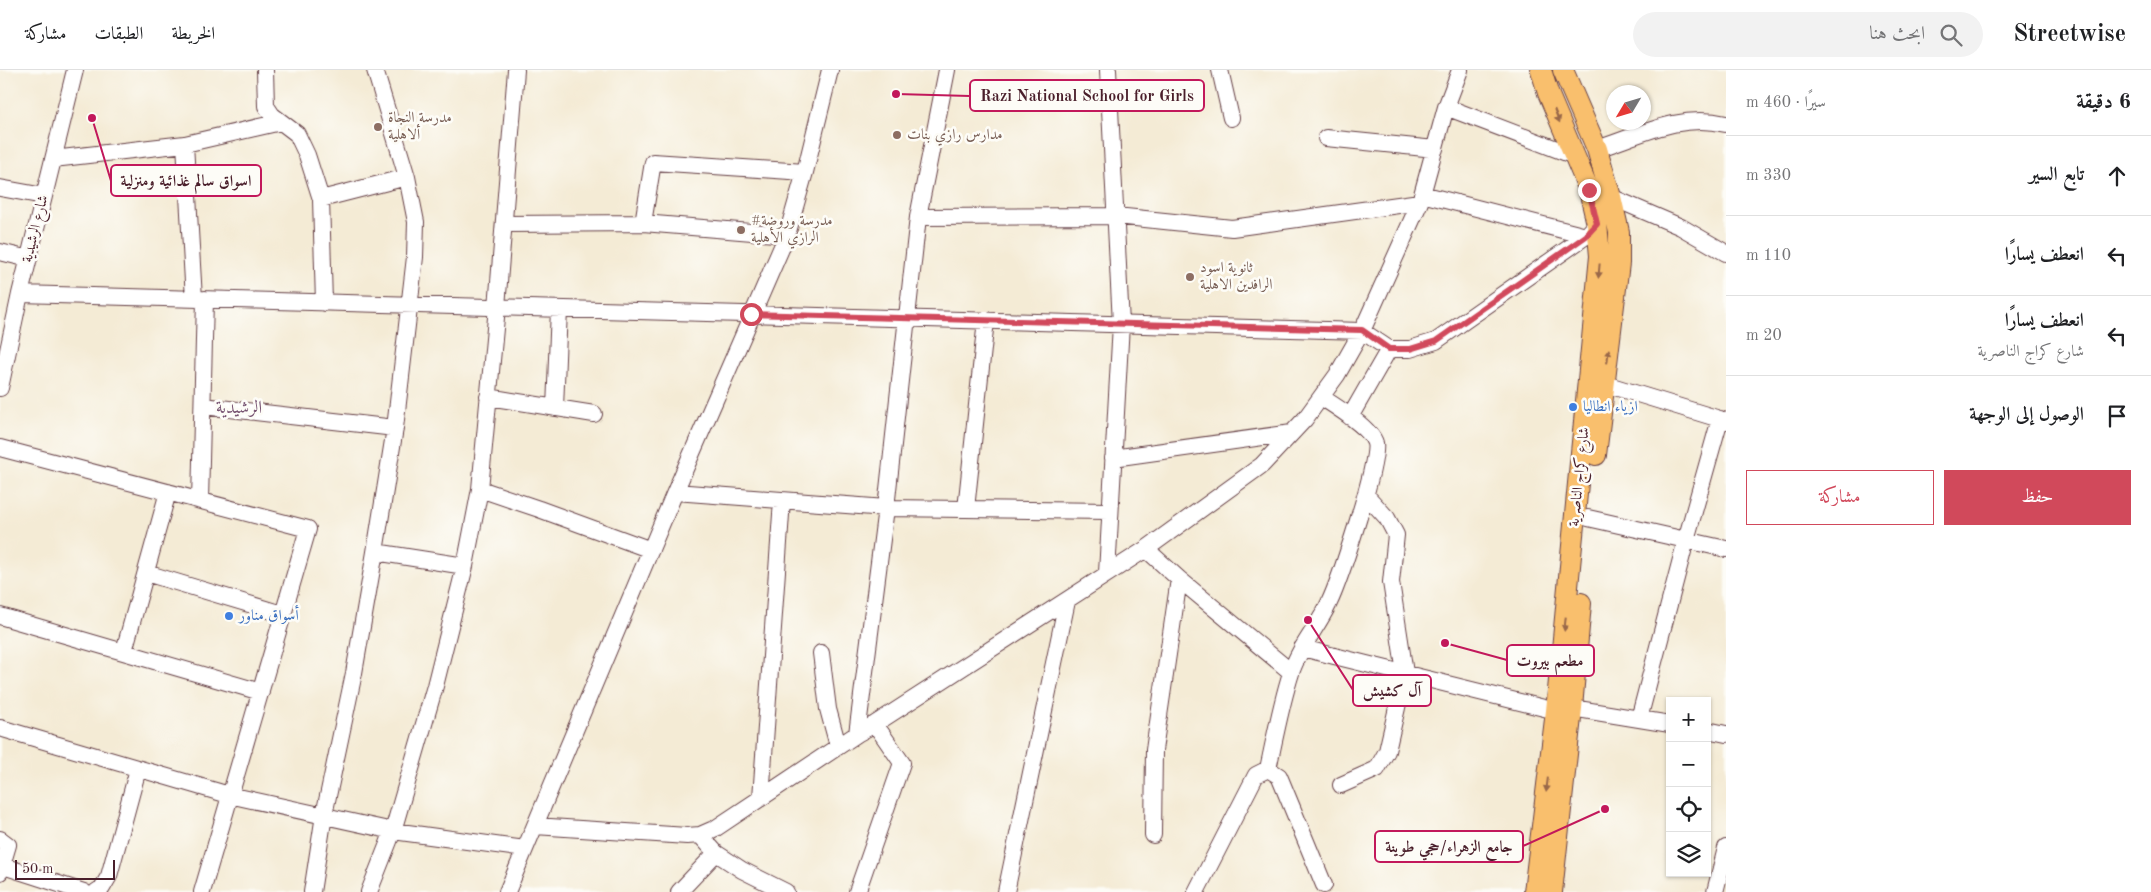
<!DOCTYPE html>
<html lang="ar">
<head>
<meta charset="utf-8">
<style>
  :root { --surface:#fff; --page:#f2f2f2; --text:#202124; --muted:#757577; --line:#e0e0e0; --accent:#d1495b }
  body { margin:0; font-family:"Old Standard TT",Amiri,serif; background:var(--page); color:var(--text); direction:rtl }
  .controls { position:absolute; right:15px; bottom:15px; display:grid; overflow:hidden; border-radius:0px; box-shadow:0 1px 4px #0004 }
  .controls button { width:45px; height:45px; display:grid; place-items:center; padding:0; border:0; border-bottom:1px solid var(--line); background:var(--surface); color:var(--text); font:25px sans-serif }
  .compass { position:absolute; left:1606px; top:15px; width:45px; height:45px; border-radius:50%; background:var(--surface); box-shadow:0 1px 4px #0004; rotate:232deg }
  .scale { position:absolute; left:15px; bottom:12px; width:100px; box-sizing:border-box; padding-left:5px; border:2px solid #4a1f2b; border-top:0; font-size:14px; line-height:18px; white-space:nowrap; color:#4a1f2b; -webkit-text-stroke:4px #fdfcf7; paint-order:stroke }
  .stop { position:absolute; width:15px; height:15px; margin:-11px; border:4px solid #d1495b; border-radius:50%; background:#fff }
  .stop.end { background:#d1495b; border-color:#fff; box-shadow:0 1px 5px #0008 }
  .list { margin:0; padding:0; list-style:none }
  h2 { display:flex; justify-content:space-between; align-items:center; height:65px; margin:0; padding:0 20px; font-size:21px }
  h2 small { font-size:16px; font-weight:400; color:var(--muted) }
  .list li { display:grid; grid-template-columns:32px 1fr auto; gap:15px; align-items:center; box-sizing:border-box; height:80px; padding:0 20px; border-top:1px solid var(--line) }
  .list b { display:block; font-size:19px; white-space:nowrap }
  .list p { margin:0; font-size:16px; white-space:nowrap; color:var(--muted) }
  .list em { font-size:16px; font-style:normal; color:var(--muted) }
  .actions { display:flex; gap:10px; padding:15px 20px }
  .actions a { flex:1; padding:11px 0; border:1px solid var(--accent); border-radius:0px; text-align:center; font-size:18px; color:var(--accent) }
  .actions .main { background:var(--accent); color:#fff }
  .icon { flex:none; width:28px; height:28px; fill:none; stroke:currentColor; stroke-width:2; stroke-linecap:round; stroke-linejoin:round }
  .map { position:relative; flex:none; width:1726px; height:822px; overflow:hidden; direction:ltr }
  header { display:flex; align-items:center; gap:30px; box-sizing:border-box; height:70px; padding:0 25px; background:var(--surface); border-bottom:1px solid var(--line) }
  header strong { font-size:24px }
  nav { display:flex; gap:28px; margin-inline-start:auto; font-size:18px }
  .search { width:350px; height:45px; background:var(--page); display:flex; align-items:center; gap:12px; box-sizing:border-box; padding:0 18px; border-radius:28px; color:var(--muted); font-size:19px }
  main { display:flex }
  aside { flex:1; background:var(--surface) }
  .map>svg:first-child { display:block }
  .lines { fill:none; stroke-linecap:round; stroke-linejoin:round }
  .minor-casing { stroke:#643e44; stroke-width:18 }
  .major-casing { stroke:#643e44; stroke-width:22 }
  .minor { stroke:#fff; stroke-width:16 }
  .major { stroke:#f9bf6d; stroke-width:20 }
  .oneway { fill:#996749 }
  .route { stroke:#d1495b; stroke-width:6 }
  .education-dot { fill:#8d6e63; stroke:#fdfcf7; stroke-width:2 }
  .shop-dot { fill:#3f7fe0; stroke:#fdfcf7; stroke-width:2 }
  .labels { text-anchor:middle; dominant-baseline:central; stroke-width:5; stroke-linejoin:round; paint-order:stroke }
  .education-label { font-size:15px; fill:#785e54; stroke:#fdfcf7; text-anchor:start }
  .street-label { font-size:15px; fill:#4a1f2b; stroke:#fdfcf7 }
  .shop-label { font-size:15px; fill:#366cbe; stroke:#fdfcf7; text-anchor:start }
  .quarter-label { font-size:18px; fill:#765271; stroke:#fdfcf7 }
  .leader { fill:none; stroke:#c2185b; stroke-width:2 }
  .callout-dot { fill:#c2185b; stroke:#fdfcf7; stroke-width:2 }
  .callout { fill:#fdfcf7; stroke:#c2185b; stroke-width:2 }
  .callout-label { font-size:16px; text-anchor:middle; font-weight:bold; fill:#4a1f2b }
</style>
</head>
<body>
<header>
<strong>Streetwise</strong>
<div class="search"><svg class="icon" aria-label="search" viewBox="0 0 24 24"><circle cx="10" cy="10" r="6"/><path d="M15 15l6 6"/></svg>ابحث هنا</div>
<nav><a>الخريطة</a><a>الطبقات</a><a>مشاركة</a></nav>
</header>
<main>
<aside>
<h2>6 دقيقة<small>سيرًا · 460 m</small></h2>
<ul class="list">
<li><svg class="icon" aria-label="ahead" viewBox="0 0 24 24"><path d="M12 20V5M6 11l6-6 6 6"/></svg><div><b>تابع السير</b></div><em>330 m</em></li>
<li><svg class="icon" aria-label="left" viewBox="0 0 24 24"><path d="M17 20v-9H6M10 6l-5 5 5 5"/></svg><div><b>انعطف يسارًا</b></div><em>110 m</em></li>
<li><svg class="icon" aria-label="left" viewBox="0 0 24 24"><path d="M17 20v-9H6M10 6l-5 5 5 5"/></svg><div><b>انعطف يسارًا</b><p>شارع كراج الناصرية</p></div><em>20 m</em></li>
<li><svg class="icon" aria-label="arrive" viewBox="0 0 24 24"><path d="M6 21V4h12l-3 4 3 4H6"/></svg><div><b>الوصول إلى الوجهة</b></div></li>
</ul>
<div class="actions"><a class="main">حفظ</a><a>مشاركة</a></div>
</aside>
<div class="map">
<svg width="1726" height="822" viewBox="0 0 1726 822">
  <rect width="100%" height="100%" fill="#fdfcf7"/>
  <filter id="ink" filterUnits="userSpaceOnUse"><feTurbulence type="fractalNoise" baseFrequency=".02" numOctaves="2"/><feDisplacementMap in="SourceGraphic" scale="10" xChannelSelector="R" yChannelSelector="G"/><feConvolveMatrix kernelMatrix="1 2 1 2 8 2 1 2 1" color-interpolation-filters="sRGB"/></filter>
  <filter id="wash" filterUnits="userSpaceOnUse"><feTurbulence type="fractalNoise" baseFrequency=".0096" numOctaves="4" result="noise"/><feDisplacementMap in="SourceGraphic" scale="20" xChannelSelector="R" yChannelSelector="G"/><feGaussianBlur stdDeviation="1.12" result="paint"/><feColorMatrix in="noise" values="0 0 0 0 0 0 0 0 0 0 0 0 0 0 0 0 0 1.4 0 .05"/><feComposite in="paint" operator="in"/></filter>
  <g filter="url(#wash)">
    <rect width="100%" height="100%" fill="#f4ebd5"/>
  </g>
  <g filter="url(#ink)">
    <g class="lines">
      <!-- minor casing -->
      <g class="minor-casing">
        <path id="minor" d="M265 0 266 36 272 45 297 64 307 85 321 129 324 233
          M1220 0 1231 48
          M1446 37 1572 85
          M1326 68 1435 79
          M185 74 194 229
          M1597 79C1641 65 1679 43 1726 54
          M53 89 185 74 281 52
          M0 118 44 126
          M1422 124 1586 166
          M1611 127 1681 157 1726 183
          M321 129 407 107
          M918 147 1116 146 1232 158 1420 132
          M643 153 653 92 805 102
          M504 154 643 153 787 165
          M0 182 29 189
          M20 224 1362 261 1389 279
          M1605 314 1726 351
          M0 318 20 224 75 0
          M488 327 594 344
          M203 336 395 358
          M555 338 559 239
          M1350 347 1389 279H1410L1436 271 1586 166 1597 154
          M0 378 308 459 202 822
          M1113 388 1292 363
          M480 419 539 439 651 480
          M675 422 886 438 1110 441
          M200 431 205 229
          M966 439 986 250
          M1588 448 1726 479
          M1146 479 1179 509 1291 602
          M375 482 465 496
          M146 503 282 544
          M1107 503 1121 254 1108 0
          M0 546 261 622
          M1302 578 1556 641
          M124 581 168 422
          M821 583 828 639 838 676
          M1572 638 1670 654
          M1639 649 1686 470 1720 349
          M0 658 229 725 393 761 525 779
          M1707 660 1726 664
          M857 664 886 438 918 147 947 0
          M1268 699 1279 706 1324 815
          M1341 715 1377 699 1387 681 1405 603 1391 512 1396 465 1387 448 1366 425
          M761 728 782 430
          M535 756 687 766 700 765 716 758 857 664 875 654 1146 479 1262 395 1305 349 1337 305 1362 261 1420 132 1446 37 1460 0
          M700 765 716 783 742 800 786 822
          M1153 765 1154 680 1179 509
          M0 769 8 775 0 802
          M3 796 84 822
          M96 822 102 818 109 806 138 699
          M312 822 324 745 354 603 375 482 395 358 415 187 416 152 407 107 375 0
          M369 822 393 761 435 616 465 496 480 419 497 237 516 0
          M507 822 675 422 787 165 805 102 830 0
          M679 822 716 783
          M857 822 902 693 875 654
          M1006 822 1067 531
          M1196 822 1256 705 1268 699C1275 667 1281 634 1291 603 1299 577 1318 557 1329 533 1339 512 1380 390 1375 373 1371 358 1335 336 1321 327
          M1715 822 1726 778"/>
      </g>
      <!-- major casing -->
      <g class="major-casing">
        <path id="major" d="M1563 0 1597 79 1611 127 1619 162V193L1596 385
          M1534 822 1556 641 1600 186 1597 154 1589 120 1548 23 1541 0
          M1552 822 1572 638 1581 533"/>
      </g>
      <!-- minor -->
      <use href="#minor" class="minor"/>
      <!-- major -->
      <use href="#major" class="major"/>
    </g>
    <!-- one-way arrows -->
    <defs><path id="oneway-solid" d="M-6-.8H1V-3.2L6.5 0L1 3.2V.8H-6Z" transform="scale(1.25)"/></defs>
    <g class="oneway">
      <use href="#oneway-solid" transform="translate(1557 46) rotate(68)"/>
      <use href="#oneway-solid" transform="translate(1599 201) rotate(95)"/>
      <use href="#oneway-solid" transform="translate(1608 286) rotate(-83)"/>
      <use href="#oneway-solid" transform="translate(1565 554) rotate(96)"/>
      <use href="#oneway-solid" transform="translate(1547 715) rotate(97)"/>
    </g>
  </g>
  <g class="lines" filter="url(#ink)">
    <!-- route -->
    <path class="route" d="M751 244 1362 260 1389 279H1410L1436 271 1586 166 1597 154 1589 120"/>
  </g>
  <!-- markers -->
  <g class="education-dot">
    <circle cx="378" cy="57" r="5"/>
    <circle cx="897" cy="65" r="5"/>
    <circle cx="741" cy="160" r="5"/>
    <circle cx="1190" cy="207" r="5"/>
  </g>
  <g class="shop-dot">
    <circle cx="1573" cy="337" r="5"/>
    <circle cx="229" cy="546" r="5"/>
  </g>
  <g class="labels">
    <!-- education labels -->
    <g class="education-label">
      <text x="388" y="48">مدرسة النجاة<tspan x="388" dy="17">ألاهلية</tspan></text>
      <text x="907" y="65">مدارس رازي بنات</text>
      <text x="751" y="151">#مدرسة وروضة<tspan x="751" dy="17">الرازي الأهلية</tspan></text>
      <text x="1200" y="198">ثانوية اسود<tspan x="1200" dy="17">الرافدين الاهلية</tspan></text>
    </g>
    <!-- street labels -->
    <g class="street-label">
      <text transform="translate(36 159) rotate(-76)">شارع الرشيدية</text>
      <text transform="translate(1580 407) rotate(-84)">شارع كراج الناصرية</text>
    </g>
    <!-- shop labels -->
    <g class="shop-label">
      <text x="1583" y="337">ازياء انطاليا</text>
      <text x="239" y="546">أسواق مناور</text>
    </g>
    <!-- quarter labels -->
    <g class="quarter-label">
      <text x="239" y="338">الرشيدية</text>
    </g>
  </g>
  <!-- callouts -->
  <path class="leader" d="M896 24L970 26M92 48L111 111M1445 573L1507 590M1308 550L1353 620M1605 739L1523 776"/>
  <g class="callout-dot">
    <circle cx="896" cy="24" r="5"/>
    <circle cx="92" cy="48" r="5"/>
    <circle cx="1445" cy="573" r="5"/>
    <circle cx="1308" cy="550" r="5"/>
    <circle cx="1605" cy="739" r="5"/>
  </g>
  <g class="callout">
    <rect x="970" y="10" width="234" height="31" rx="5"/>
    <rect x="111" y="95" width="150" height="31" rx="5"/>
    <rect x="1507" y="575" width="87" height="31" rx="5"/>
    <rect x="1353" y="605" width="78" height="31" rx="5"/>
    <rect x="1375" y="761" width="148" height="31" rx="5"/>
  </g>
  <g class="callout-label">
    <text x="1087" y="31">Razi National School for Girls</text>
    <text x="186" y="116">اسواق سالم غذائية ومنزلية</text>
    <text x="1550" y="596">مطعم بيروت</text>
    <text x="1392" y="626">آل كشيش</text>
    <text x="1449" y="782">جامع الزهراء/حجي طوينة</text>
  </g>
</svg>
<div class="controls">
<button>+</button>
<button>−</button>
<button><svg class="icon" aria-label="locate" viewBox="0 0 24 24"><circle cx="12" cy="12" r="6"/><path d="M12 2v4M12 18v4M2 12h4M18 12h4"/></svg></button>
<button><svg class="icon" aria-label="layers" viewBox="0 0 24 24"><path d="M12 4l9 5-9 5-9-5zM3 14l9 5 9-5"/></svg></button>
</div>
<svg class="compass" viewBox="-18 -18 36 36"><path d="M0-13l5 13h-10z" fill="#e53935"/><path d="M0 13l5-13h-10z" fill="#757577"/></svg>
<div class="scale">50 m</div>
<div class="stop" style="left:751px;top:244px"></div>
<div class="stop end" style="left:1589px;top:120px"></div>
</div>
</main>
</body>
</html>
